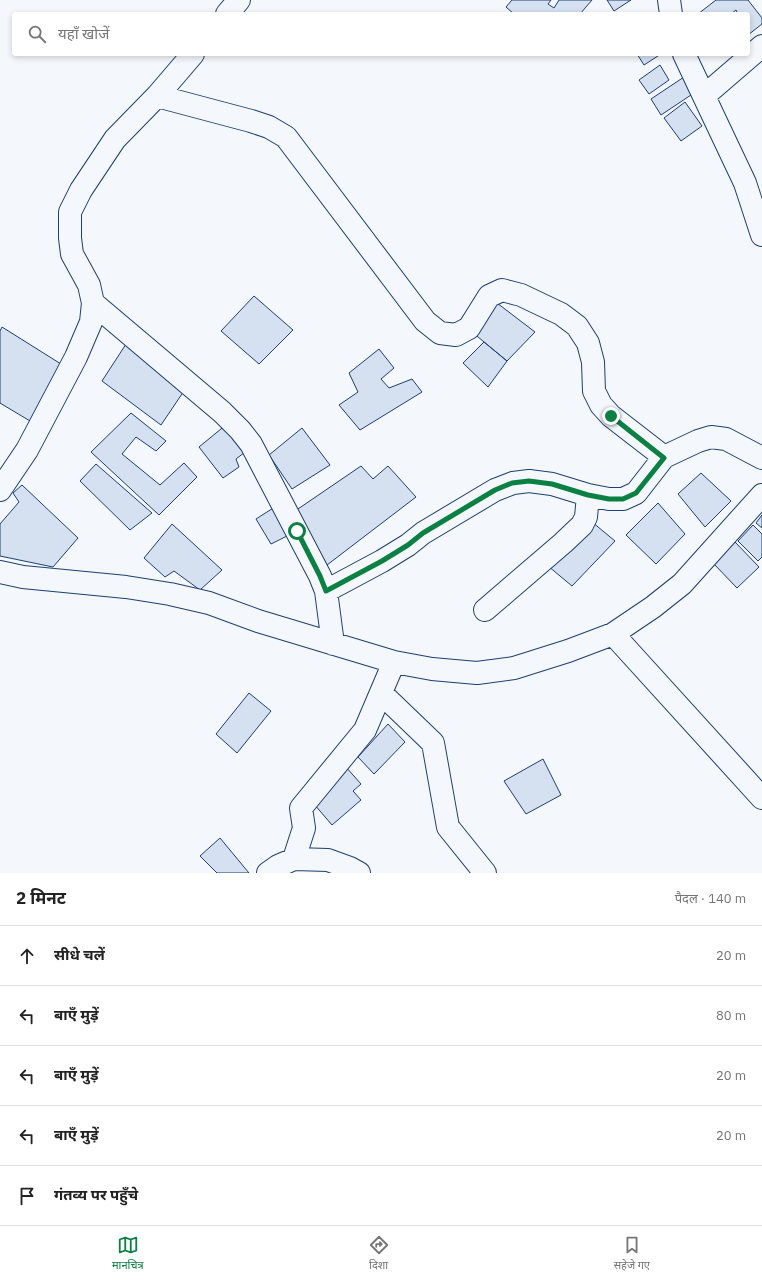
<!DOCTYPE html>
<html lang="hi">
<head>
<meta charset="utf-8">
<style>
  :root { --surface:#fff; --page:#f6f6f6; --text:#222; --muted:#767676; --line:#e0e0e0; --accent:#0b8043 }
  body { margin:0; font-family:"IBM Plex Sans","Noto Sans Devanagari",sans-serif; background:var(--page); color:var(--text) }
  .stop { position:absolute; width:12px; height:12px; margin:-9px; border:3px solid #0b8043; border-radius:50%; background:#fff }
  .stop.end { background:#0b8043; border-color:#fff; box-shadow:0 1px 4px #0008 }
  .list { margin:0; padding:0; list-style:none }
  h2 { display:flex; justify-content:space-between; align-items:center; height:52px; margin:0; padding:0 16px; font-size:17px }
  h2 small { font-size:13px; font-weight:400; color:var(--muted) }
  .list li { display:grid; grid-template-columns:26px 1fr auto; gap:12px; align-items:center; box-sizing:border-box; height:60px; padding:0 16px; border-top:1px solid var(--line) }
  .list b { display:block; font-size:15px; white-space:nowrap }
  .list em { font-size:13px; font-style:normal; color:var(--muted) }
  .icon { flex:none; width:22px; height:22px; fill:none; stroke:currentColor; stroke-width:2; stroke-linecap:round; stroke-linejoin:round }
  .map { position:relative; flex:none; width:762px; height:873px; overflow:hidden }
  .search { position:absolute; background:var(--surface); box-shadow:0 2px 6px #0003; left:12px; right:12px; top:12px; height:44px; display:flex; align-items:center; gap:10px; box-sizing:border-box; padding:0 14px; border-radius:4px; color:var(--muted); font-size:15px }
  .sheet { height:352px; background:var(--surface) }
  nav { display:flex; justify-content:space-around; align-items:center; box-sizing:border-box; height:56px; border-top:1px solid var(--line); background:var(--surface); font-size:11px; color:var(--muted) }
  nav a { display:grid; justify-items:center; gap:2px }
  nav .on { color:var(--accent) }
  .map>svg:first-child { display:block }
  .building { fill:#d5e0f0; stroke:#1d3f73 }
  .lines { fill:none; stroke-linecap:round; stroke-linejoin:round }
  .minor-casing { stroke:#1d3f73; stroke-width:24 }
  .minor { stroke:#f4f7fb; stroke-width:22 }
  .route { stroke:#0b8043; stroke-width:5 }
</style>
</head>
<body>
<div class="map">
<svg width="762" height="873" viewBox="0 0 762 873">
  <rect width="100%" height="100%" fill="#f4f7fb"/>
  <!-- building -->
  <path class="building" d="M512 0H551L548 4 554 8 559 0H592L580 14H514L506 7Z
    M607 0H631L614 11Z
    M716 0H748L762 18V24L748 35V14H738L736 10 731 14H698Z
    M637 54H661L644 65Z
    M660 65 669 80 649 94 639 80Z
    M687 75 697 91 661 115 651 99Z
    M685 102 702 126 681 141 664 118Z
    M254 296 293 330 259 364 221 331Z
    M497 303 535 332 507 361 472 332Z
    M2 327 61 364 30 421 0 403V331Z
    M128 341 186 388 161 425 102 381Z
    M484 342 507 361 488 387 463 363Z
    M379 349 394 368 381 379 389 388 412 379 422 392 360 430 339 405 358 392 349 373Z
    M131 413 166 441 156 451 136 437 122 454 160 485 184 463 197 477 159 515 91 452Z
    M227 424 249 449 236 459 239 467 223 478 199 447Z
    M302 428 330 465 292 489 269 455Z
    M96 464 152 513 130 530 80 481Z
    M361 466 373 479 388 466 416 497 327 565 295 511Z
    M701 473 731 501 705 527 678 494Z
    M22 485 78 538 53 567 0 556V524L19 502 13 493Z
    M658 503 685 534 656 564 626 535Z
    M278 505 297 531 271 544 256 519Z
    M762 515V528L756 523Z
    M586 517 615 541 572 586 548 566Z
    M172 524 222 570 200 590 174 571 165 577 144 558Z
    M753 525 762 534V557L758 561 738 541Z
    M735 542 759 567 737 588 713 563Z
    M249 693 271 711 237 753 216 734Z
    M388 724 405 742 374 774 358 757Z
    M543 759 561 795 526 814 504 781Z
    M345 766 361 784 353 791 361 800 332 825 314 804Z
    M220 838 249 873H217L200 856Z"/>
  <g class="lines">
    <!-- minor casing -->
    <g class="minor-casing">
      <path id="minor" d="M669 0 671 14
        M227 14 239 0
        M684 54 745 183 762 235
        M157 96 251 121 269 127 286 137 425 321 440 333 456 335 469 328 489 296 502 290 521 295 561 314 577 326 588 343 593 362 594 391 601 405 611 416 664 457
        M704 96 762 46
        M93 303 222 412 240 430 251 444 320 576 326 591 333 644
        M0 490 27 450 76 357 91 322 93 303 89 285 72 254 70 238V212L81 190 115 139 157 96 193 54
        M0 572 23 577 126 587 170 594 209 603 258 621 394 662 432 669 477 673 514 668 568 651 613 634 653 607 682 584 762 495
        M326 591 382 561 408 545 423 533 495 490 513 483 529 481 552 484 588 495 609 499H623L636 493 664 457 698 441 711 437 726 439 762 458
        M485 610 563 543 582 525 586 517 588 495
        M613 634 762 798
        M381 693 433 743 448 827 485 873
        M294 859 304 828 301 808 365 730 394 662
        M268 873 278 866 294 859 328 860 350 868 359 873"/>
    </g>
    <!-- minor -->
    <use href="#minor" class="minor"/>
  </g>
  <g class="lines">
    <!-- route -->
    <path class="route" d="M297 531 320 576 326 591 382 561 408 545 423 533 495 490 512 483 529 481 552 484 588 495 609 499H623L636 493 664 458 611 416"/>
  </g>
</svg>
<div class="stop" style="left:297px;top:531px"></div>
<div class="stop end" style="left:611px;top:416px"></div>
<div class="search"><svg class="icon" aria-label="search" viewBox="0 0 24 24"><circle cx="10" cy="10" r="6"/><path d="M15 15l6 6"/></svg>यहाँ खोजें</div>
</div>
<section class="sheet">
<h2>2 मिनट<small>पैदल · 140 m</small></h2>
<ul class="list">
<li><svg class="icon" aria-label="ahead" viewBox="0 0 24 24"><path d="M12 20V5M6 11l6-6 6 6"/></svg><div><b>सीधे चलें</b></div><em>20 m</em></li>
<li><svg class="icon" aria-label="left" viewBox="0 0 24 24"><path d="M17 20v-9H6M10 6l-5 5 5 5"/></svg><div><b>बाएँ मुड़ें</b></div><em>80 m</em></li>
<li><svg class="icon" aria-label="left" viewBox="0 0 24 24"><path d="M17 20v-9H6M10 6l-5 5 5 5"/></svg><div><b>बाएँ मुड़ें</b></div><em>20 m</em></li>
<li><svg class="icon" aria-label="left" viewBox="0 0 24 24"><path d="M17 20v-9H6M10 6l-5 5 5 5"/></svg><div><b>बाएँ मुड़ें</b></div><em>20 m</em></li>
<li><svg class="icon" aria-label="arrive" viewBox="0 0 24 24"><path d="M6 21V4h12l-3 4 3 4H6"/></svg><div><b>गंतव्य पर पहुँचे</b></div></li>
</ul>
</section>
<nav>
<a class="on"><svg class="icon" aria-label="map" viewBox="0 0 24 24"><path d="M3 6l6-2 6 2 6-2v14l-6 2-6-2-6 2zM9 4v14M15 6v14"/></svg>मानचित्र</a>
<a><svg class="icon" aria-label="directions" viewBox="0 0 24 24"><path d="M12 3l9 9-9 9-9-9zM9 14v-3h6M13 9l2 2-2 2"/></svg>दिशा</a>
<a><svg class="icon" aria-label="saved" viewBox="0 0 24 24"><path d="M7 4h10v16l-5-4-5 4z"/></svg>सहेजे गए</a>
</nav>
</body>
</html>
